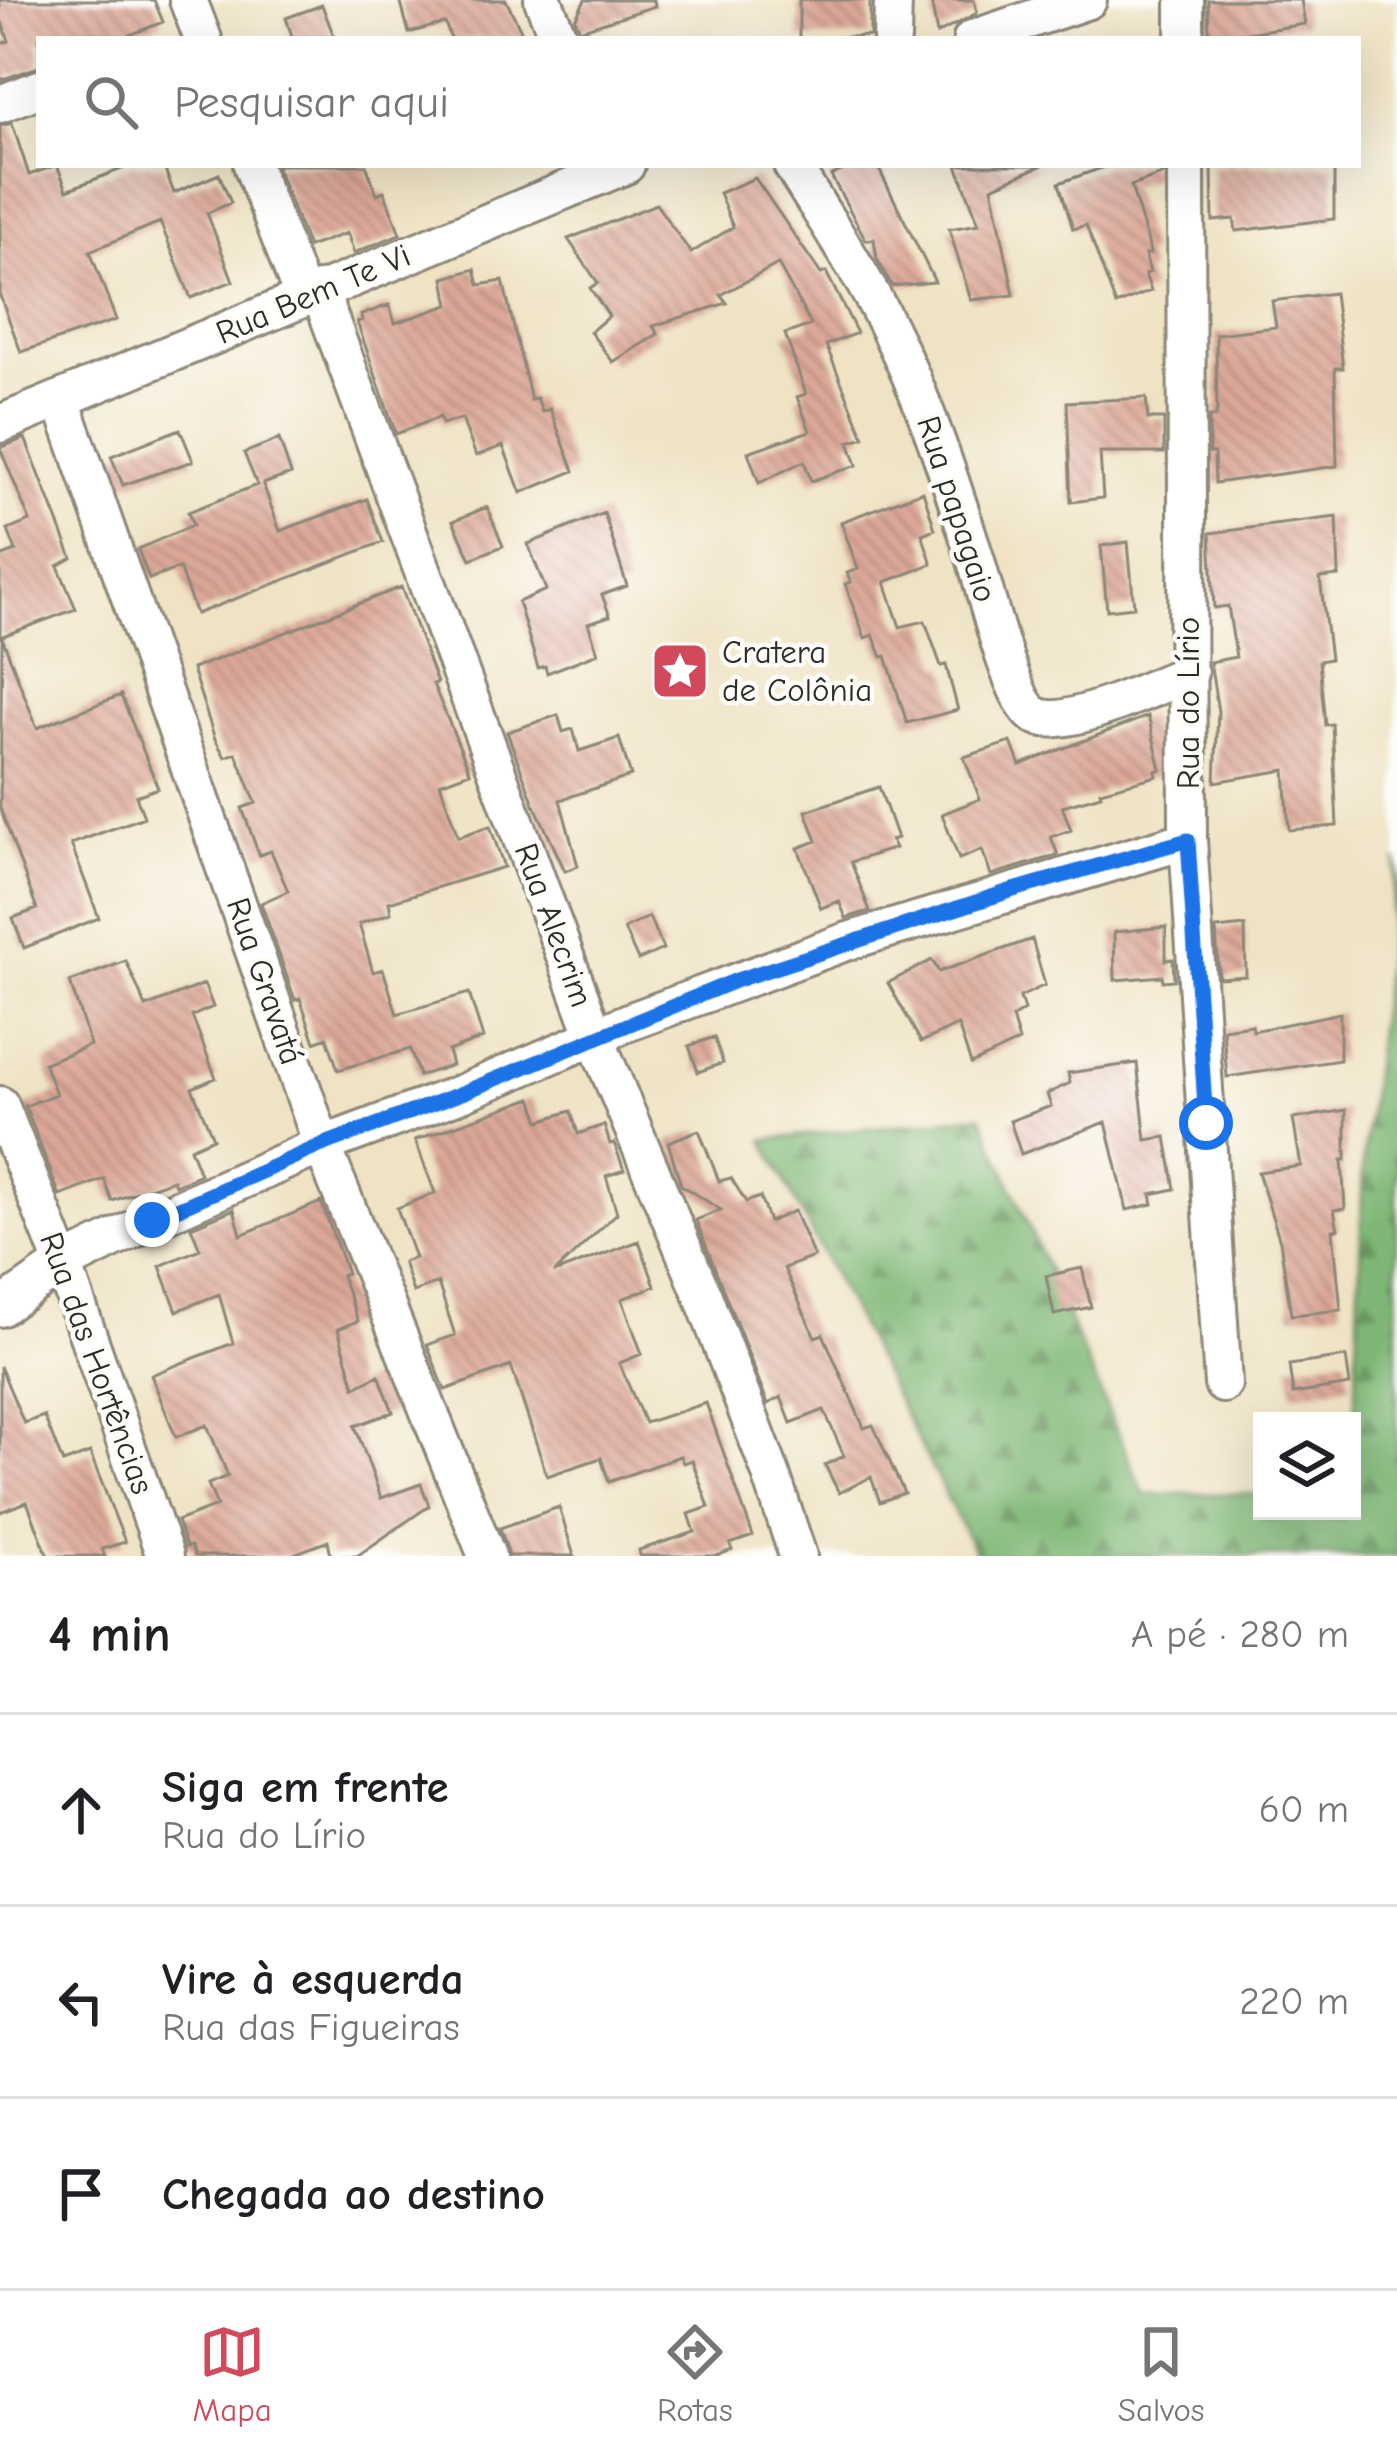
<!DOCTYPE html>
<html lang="pt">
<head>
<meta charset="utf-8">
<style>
  :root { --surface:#fff; --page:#f6f6f6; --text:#202124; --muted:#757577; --line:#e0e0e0; --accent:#d1495b }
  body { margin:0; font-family:"Comic Neue",sans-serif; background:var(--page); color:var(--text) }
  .controls { position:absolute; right:36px; bottom:36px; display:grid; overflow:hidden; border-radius:0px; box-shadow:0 12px 48px #0002 }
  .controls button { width:108px; height:108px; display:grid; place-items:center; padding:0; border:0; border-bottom:3px solid var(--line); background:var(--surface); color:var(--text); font:60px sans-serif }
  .stop { position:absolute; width:36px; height:36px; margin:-27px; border:9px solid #1a73e8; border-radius:50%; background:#fff }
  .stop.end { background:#1a73e8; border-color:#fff; box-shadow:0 3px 12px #0008 }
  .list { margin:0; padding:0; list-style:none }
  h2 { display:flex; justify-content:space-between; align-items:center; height:156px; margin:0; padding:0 48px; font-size:51px }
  h2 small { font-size:39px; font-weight:400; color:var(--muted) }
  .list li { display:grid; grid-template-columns:78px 1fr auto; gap:36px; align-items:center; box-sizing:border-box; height:192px; padding:0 48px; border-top:3px solid var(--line) }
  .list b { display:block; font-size:45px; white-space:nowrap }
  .list p { margin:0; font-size:39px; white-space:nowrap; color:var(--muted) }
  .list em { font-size:39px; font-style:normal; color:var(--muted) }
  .icon { flex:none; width:66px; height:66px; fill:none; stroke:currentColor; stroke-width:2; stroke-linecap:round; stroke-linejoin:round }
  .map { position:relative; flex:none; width:1397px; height:1556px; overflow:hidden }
  .search { position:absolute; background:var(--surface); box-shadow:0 12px 48px #0002; left:36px; right:36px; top:36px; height:132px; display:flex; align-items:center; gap:30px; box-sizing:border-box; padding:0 42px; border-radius:0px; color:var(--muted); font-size:45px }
  .sheet { height:732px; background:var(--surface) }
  nav { display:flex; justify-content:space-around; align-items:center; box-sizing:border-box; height:168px; border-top:3px solid var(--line); background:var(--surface); font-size:33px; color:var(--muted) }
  nav a { display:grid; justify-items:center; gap:6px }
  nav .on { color:var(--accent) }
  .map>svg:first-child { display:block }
  .forest { fill:url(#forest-firs); stroke:#547150; stroke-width:3 }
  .building { fill:url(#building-back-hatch) }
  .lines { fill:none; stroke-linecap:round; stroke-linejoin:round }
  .street-casing { stroke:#8d8778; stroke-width:42 }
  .street { stroke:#fff; stroke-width:36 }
  .route { stroke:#1a73e8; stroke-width:15 }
  .labels { text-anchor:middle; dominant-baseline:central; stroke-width:9; stroke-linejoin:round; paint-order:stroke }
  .street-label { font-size:33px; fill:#2b2b2b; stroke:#fdfcf7 }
  .poi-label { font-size:33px; fill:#2b2b2b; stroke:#fdfcf7; text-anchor:start }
</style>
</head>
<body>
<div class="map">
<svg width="1397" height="1556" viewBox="0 0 1397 1556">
  <defs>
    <pattern id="forest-firs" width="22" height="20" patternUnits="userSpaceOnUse" patternTransform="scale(3)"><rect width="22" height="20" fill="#7eb774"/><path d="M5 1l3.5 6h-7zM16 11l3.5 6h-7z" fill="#67955f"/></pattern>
    <pattern id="building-back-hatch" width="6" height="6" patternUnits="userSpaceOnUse" patternTransform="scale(3)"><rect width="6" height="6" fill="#dda899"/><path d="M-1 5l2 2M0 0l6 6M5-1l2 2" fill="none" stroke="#b3897d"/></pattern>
  </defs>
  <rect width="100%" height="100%" fill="#fdfcf7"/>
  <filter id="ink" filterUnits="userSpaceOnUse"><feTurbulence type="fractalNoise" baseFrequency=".00833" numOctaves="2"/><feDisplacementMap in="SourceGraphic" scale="24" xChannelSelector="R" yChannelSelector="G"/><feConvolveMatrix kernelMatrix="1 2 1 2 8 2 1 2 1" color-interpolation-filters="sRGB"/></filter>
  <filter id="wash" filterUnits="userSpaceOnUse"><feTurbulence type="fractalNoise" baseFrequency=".004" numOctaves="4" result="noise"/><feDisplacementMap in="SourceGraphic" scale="48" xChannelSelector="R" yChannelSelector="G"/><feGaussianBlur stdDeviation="2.7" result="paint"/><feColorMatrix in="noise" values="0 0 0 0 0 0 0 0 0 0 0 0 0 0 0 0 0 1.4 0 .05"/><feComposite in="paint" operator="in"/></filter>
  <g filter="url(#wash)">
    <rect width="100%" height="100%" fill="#efe3c4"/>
    <!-- forest -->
    <path class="forest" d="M1397 860V1556H977L764 1140 981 1115 1144 1494H1262V1511H1352L1363 1163Z"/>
    <g id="blocks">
      <!-- building -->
      <path class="building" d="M0 0H154L163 22 120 39H39V67L0 80V44L9 41 0 17Z
        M400 0H506L525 39H451L445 23 409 33Z
        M585 0H654L655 6 580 30 575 19Z
        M799 0H870V36L799 39Z
        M931 0H974L977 13 937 34Z
        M1208 0H1301L1305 24 1209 39Z
        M322 5 335 39H293L286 18Z
        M12 123 29 175 57 165 67 190 132 165H163L174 193 219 174 231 203 207 213 233 281 191 298 160 222 90 251 116 320 21 352 0 296V126Z
        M276 165H366L377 194 384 191 400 234 354 253 347 233 308 247Z
        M853 165H877L935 282 892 286 877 259 874 239 866 240 831 176Z
        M957 165H1043L992 187 1014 295 971 300 949 229 979 224Z
        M1110 165H1164V174L1131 186 1148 242 1150 254 1145 255 1150 272 1145 274 1151 291 1116 305 1086 225 1073 229 1059 183Z
        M1212 165H1334V219L1236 231 1234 219 1213 221Z
        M755 178 821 274 826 272 857 333 826 345 864 437 849 442 857 465 811 481 804 461 759 483 748 452 810 431 797 397 806 394 785 334 811 325 778 264 721 295 727 303 653 326 658 334 613 362 590 332 609 316 590 288 598 283 568 239 656 204 691 253 733 227 719 193Z
        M475 269 479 285 503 281 531 400 537 398 542 412 550 409 574 471 521 493 503 446 476 456 462 419 442 424 440 417 396 434 357 322 362 320 361 315 389 305 395 323 449 305 444 278Z
        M1334 293 1343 368H1335L1337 466 1215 483 1214 453H1209V417H1215L1217 412 1216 334 1276 327 1272 301Z
        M1146 398 1148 419H1164V453H1100L1103 498 1071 502 1067 402Z
        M180 429 193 461 123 485 111 456Z
        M25 438 72 558 58 566 76 609 0 637V557L16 551 8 530 30 521 0 448Z
        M279 439 291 474 263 484 280 531 367 499 383 542 196 614 179 568 149 579 138 549 193 525 188 512 257 485 244 453Z
        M923 491 935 529 922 534 932 564 885 582 900 627 925 621 941 666 946 665 958 710 907 723 886 656 882 657 873 635 865 638 845 584 851 582 847 573 858 569 841 522Z
        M487 507 503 546 471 559 453 521Z
        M604 513 627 586 602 595 610 616 588 623 598 653 547 673 545 666 538 668 518 602 546 590 528 544Z
        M1337 517 1339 576 1320 578 1330 659 1319 661 1325 725 1332 724 1337 826 1289 830 1285 770 1215 782 1218 711 1210 662 1236 657 1228 606 1214 608 1210 533Z
        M1128 542 1134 607 1107 610 1101 546Z
        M401 587 437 683 433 684 470 772 440 783 458 837 490 826 504 867 389 902 391 913 359 924 373 972 383 969 397 1014 469 993 483 1038 448 1051 452 1065 419 1076 410 1049 338 1070 327 1037 315 1042 300 998 295 1000 261 903 288 891 271 851 259 855 242 808 256 803 236 753 225 757 215 739 192 669Z
        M2 637 37 728 121 695 158 788 136 796 144 817 71 844 99 918 24 948 13 918 37 909 0 808Z
        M558 715 563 732 573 729 579 751 619 738 631 776 560 800 578 866 565 871 534 804 507 732Z
        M1148 716 1161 769 1156 771 1157 776 1100 791 1101 795 1062 806 1071 830 1051 837 1058 855 991 875 982 850 959 859 942 814 980 799 964 757 1011 742 1020 765Z
        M879 787 897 838 891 840 895 848 851 862 870 911 846 918 839 901 821 908 798 848 817 841 806 811Z
        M649 917 663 949 638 960 624 929Z
        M1245 926 1246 976 1219 978 1216 929Z
        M1166 927V960L1173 959 1174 980 1163 981 1162 976 1115 980 1114 932Z
        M1032 939 1045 985 1020 997 1024 1010 1012 1018 1019 1041 971 1064 958 1025 921 1042 888 983 932 960 939 972Z
        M126 961 146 1007 204 984 213 1007 192 1016 216 1078 192 1088 213 1138 190 1148 200 1174 175 1185 173 1180 112 1201 104 1179 60 1196 25 1106 56 1094 44 1063 90 1045 70 982Z
        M1340 1013V1060L1227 1077 1223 1029 1252 1025 1253 1031Z
        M714 1037 723 1063 698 1072 689 1046Z
        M1137 1063 1146 1140 1166 1137 1175 1189 1151 1194 1153 1204 1127 1210 1106 1122 1021 1154 1010 1121 1051 1106 1047 1094 1070 1083 1068 1073Z
        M532 1098 540 1121 571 1111 578 1134 604 1125 610 1144 614 1143 624 1170 606 1176 617 1213 554 1273 639 1241 655 1286 622 1299 642 1354 619 1363 645 1423 706 1403 753 1536 730 1544 732 1550 717 1556H640L639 1550 695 1532 689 1514 709 1507 692 1460 683 1463 680 1456 609 1482 601 1458 547 1476 511 1366 445 1390 427 1345 455 1335 438 1283 413 1292 403 1262 415 1258 397 1208 435 1193 415 1140Z
        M1346 1110V1160H1342L1345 1209 1334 1210 1338 1229 1333 1230 1341 1310 1291 1315 1280 1241 1258 1172 1301 1166 1293 1119Z
        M699 1130 719 1181 731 1178 746 1202 760 1197 769 1222 794 1211 814 1257 784 1268 815 1337 823 1334 864 1428 873 1425 904 1493 880 1502 871 1477 839 1493 825 1465 844 1456 824 1410 791 1423 781 1397 768 1404 696 1220 721 1210 681 1185 668 1142Z
        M321 1202 347 1273 341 1275 358 1321 338 1329 355 1387 379 1375 393 1412 355 1426 381 1498 421 1484 429 1506 357 1556H331L328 1541 289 1556H195L191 1546 186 1547 177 1521 217 1506 208 1484 228 1476 207 1425 176 1437 151 1375 233 1343 219 1294 177 1311 160 1266 200 1249 191 1227 234 1209 241 1235Z
        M1082 1268 1091 1307 1054 1315 1046 1276Z
        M1346 1357 1350 1385 1293 1394 1289 1365Z
        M0 1366 24 1423 44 1416 63 1463 90 1453 125 1542 102 1549 105 1556H48L27 1502 0 1512Z
        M559 1507 574 1556H509L500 1528Z"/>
    </g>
  </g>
  <g filter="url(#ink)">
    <use href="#blocks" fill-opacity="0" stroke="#8d8778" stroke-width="3"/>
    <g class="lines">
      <!-- street casing -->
      <g class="street-casing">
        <path id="street" d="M188 0 203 39
          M543 0 559 39
          M1185 0V39
          M892 39 893 0
          M972 39 1088 0
          M0 104 39 89
          M252 165 303 297
          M792 165C819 209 848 252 873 298 918 380 948 471 976 561 985 591 1011 698 1033 714 1061 733 1158 685 1189 673
          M1186 165 1188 840 1223 1384
          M319 290 595 1037 703 1296 770 1471 798 1556
          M61 400 322 1145 487 1556
          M0 424 626 165
          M0 1105 63 1264 165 1556
          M0 1308 63 1264 152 1220 322 1145 462 1093 629 1022 845 942 1188 840"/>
      </g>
      <!-- street -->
      <use href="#street" class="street"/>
    </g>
  </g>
  <g class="lines" filter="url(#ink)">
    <!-- route -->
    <path class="route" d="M152 1220 322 1145 462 1093 737 980 1010 891 1188 840 1206 1123"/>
  </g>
  <!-- icons -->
  <defs>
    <g id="sight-square" transform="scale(3)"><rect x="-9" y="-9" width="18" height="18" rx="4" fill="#d1495b" stroke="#fdfcf7"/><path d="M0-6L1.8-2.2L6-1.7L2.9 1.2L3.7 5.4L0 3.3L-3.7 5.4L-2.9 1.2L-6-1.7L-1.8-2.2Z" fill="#fff"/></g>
  </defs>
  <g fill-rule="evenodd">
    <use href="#sight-square" x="680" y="671"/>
  </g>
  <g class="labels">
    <!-- street labels -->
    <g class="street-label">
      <text transform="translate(313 294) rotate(-23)">Rua Bem Te Vi</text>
      <text transform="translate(957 509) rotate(72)">Rua papagaio</text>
      <text transform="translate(1188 703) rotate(-90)">Rua do Lírio</text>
      <text transform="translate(554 925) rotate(70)">Rua Alecrim</text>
      <text transform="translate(265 981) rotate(71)">Rua Gravatá</text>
      <text transform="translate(97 1363) rotate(70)">Rua das Hortências</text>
    </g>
    <!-- poi labels -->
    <g class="poi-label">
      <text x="722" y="652">Cratera<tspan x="722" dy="38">de Colônia</tspan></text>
    </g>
  </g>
</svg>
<div class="controls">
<button><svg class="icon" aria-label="layers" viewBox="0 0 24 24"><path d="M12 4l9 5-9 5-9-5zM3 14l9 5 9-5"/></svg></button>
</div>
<div class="stop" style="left:1206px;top:1123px"></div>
<div class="stop end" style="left:152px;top:1220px"></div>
<div class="search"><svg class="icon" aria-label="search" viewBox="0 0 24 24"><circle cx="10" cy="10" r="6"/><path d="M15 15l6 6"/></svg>Pesquisar aqui</div>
</div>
<section class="sheet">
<h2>4 min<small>A pé · 280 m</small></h2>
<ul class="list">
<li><svg class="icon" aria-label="ahead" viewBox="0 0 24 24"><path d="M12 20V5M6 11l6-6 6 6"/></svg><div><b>Siga em frente</b><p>Rua do Lírio</p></div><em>60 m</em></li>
<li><svg class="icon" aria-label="left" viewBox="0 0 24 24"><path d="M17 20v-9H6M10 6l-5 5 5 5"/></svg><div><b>Vire à esquerda</b><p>Rua das Figueiras</p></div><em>220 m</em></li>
<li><svg class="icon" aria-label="arrive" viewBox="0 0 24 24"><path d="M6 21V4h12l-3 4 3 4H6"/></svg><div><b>Chegada ao destino</b></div></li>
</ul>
</section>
<nav>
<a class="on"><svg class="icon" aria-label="map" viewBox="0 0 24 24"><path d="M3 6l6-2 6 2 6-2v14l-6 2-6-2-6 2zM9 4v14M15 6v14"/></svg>Mapa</a>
<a><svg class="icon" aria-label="directions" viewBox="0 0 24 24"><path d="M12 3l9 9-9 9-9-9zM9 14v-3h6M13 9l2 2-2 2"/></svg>Rotas</a>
<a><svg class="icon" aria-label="saved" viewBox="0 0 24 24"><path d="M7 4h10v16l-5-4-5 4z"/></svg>Salvos</a>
</nav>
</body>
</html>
